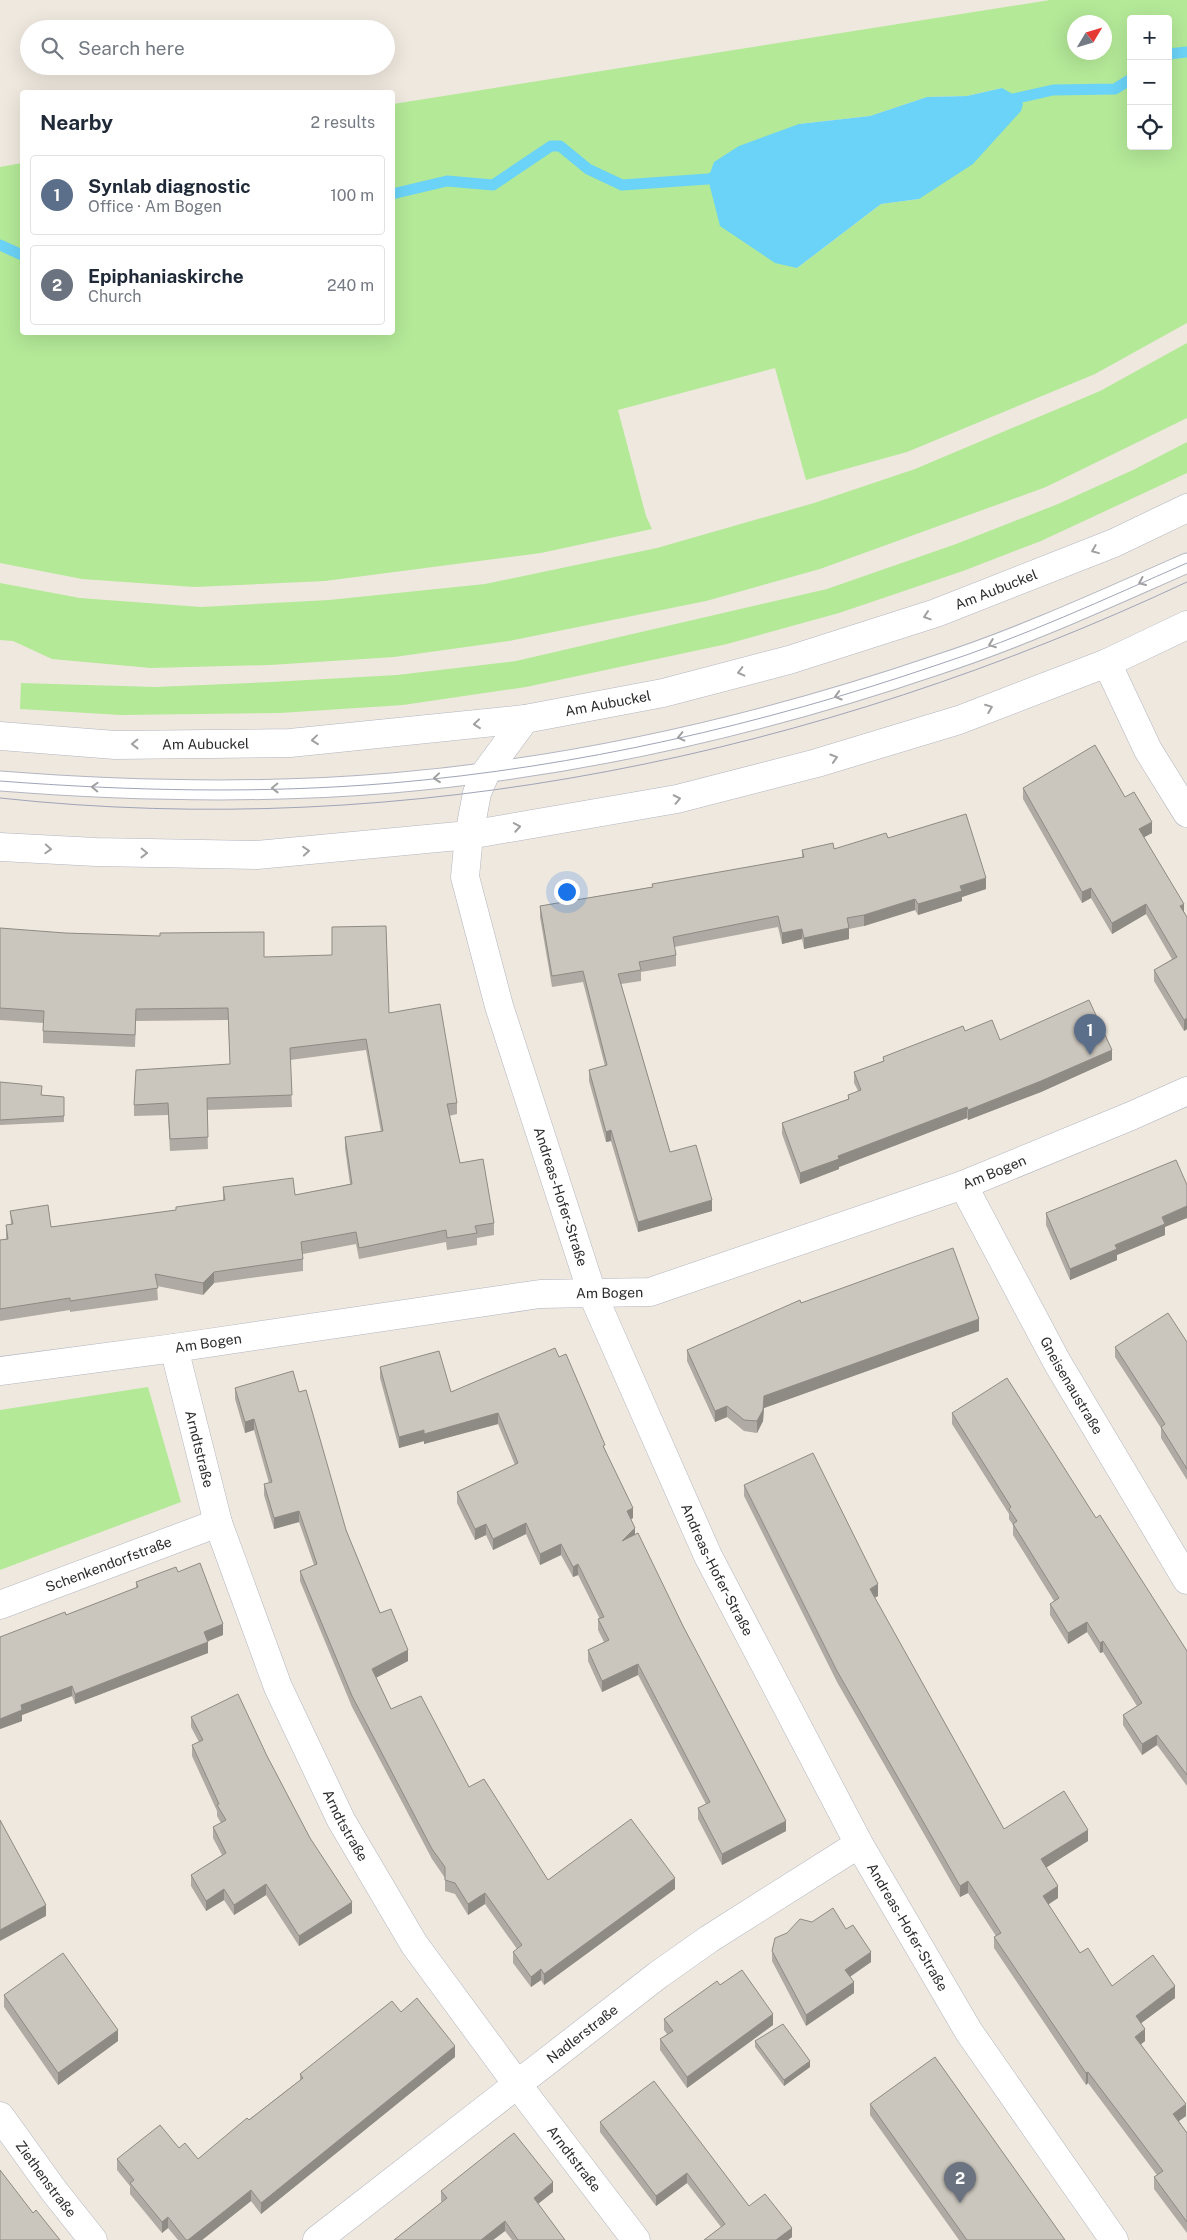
<!DOCTYPE html>
<html lang="en">
<head>
<meta charset="utf-8">
<style>
  :root { --surface:#fff; --page:#f2f2f3; --text:#1f2937; --muted:#747a83; --line:#e0e1e3; --accent:#3b62ff }
  body { margin:0; font-family:"Public Sans",sans-serif; background:var(--page); color:var(--text) }
  .controls { position:absolute; right:15px; top:15px; display:grid; overflow:hidden; border-radius:5px; box-shadow:0 5px 20px #0002 }
  .controls button { width:45px; height:45px; display:grid; place-items:center; padding:0; border:0; border-bottom:1px solid var(--line); background:var(--surface); color:var(--text); font:25px sans-serif }
  .compass { position:absolute; left:1067px; top:15px; width:45px; height:45px; border-radius:50%; background:var(--surface); box-shadow:0 5px 20px #0002; rotate:52deg }
  .you { position:absolute; left:566px; top:891px; width:18px; height:18px; margin:-12px; border:4px solid #fff; border-radius:50%; background:#1a73e8; box-shadow:0 0 0 8px #1a73e833 }
  .badge { display:grid; place-items:center; width:32px; height:32px; border-radius:50%; background:var(--accent); color:#fff; font-size:16px; font-weight:700 }
  .pin { position:absolute; translate:-50% -41px; filter:drop-shadow(0 1px 2px #0008) }
  .pin::after { content:''; position:absolute; top:26px; width:18px; height:15px; background:inherit; clip-path:polygon(0 0,100% 0,50% 100%) }
  .list { margin:0; padding:0; list-style:none }
  h2 { display:flex; justify-content:space-between; align-items:center; height:65px; margin:0; padding:0 20px; font-size:21px }
  h2 small { font-size:16px; font-weight:400; color:var(--muted) }
  .list li { display:grid; grid-template-columns:32px 1fr auto; gap:15px; align-items:center; box-sizing:border-box; height:80px; margin:0 10px 10px; padding:0 10px; border:1px solid var(--line); border-radius:5px }
  .list b { display:block; font-size:19px; white-space:nowrap }
  .list p { margin:0; font-size:16px; white-space:nowrap; color:var(--muted) }
  .list em { font-size:16px; font-style:normal; color:var(--muted) }
  .icon { flex:none; width:28px; height:28px; fill:none; stroke:currentColor; stroke-width:2; stroke-linecap:round; stroke-linejoin:round }
  .map { position:relative; flex:none; width:1187px; height:2240px; overflow:hidden }
  .search { position:absolute; background:var(--surface); box-shadow:0 5px 20px #0002; left:20px; top:20px; width:375px; height:55px; display:flex; align-items:center; gap:12px; box-sizing:border-box; padding:0 18px; border-radius:28px; color:var(--muted); font-size:19px }
  .panel { position:absolute; background:var(--surface); box-shadow:0 5px 20px #0002; left:20px; top:90px; width:375px; height:245px; border-radius:5px }
  .map>svg:first-child { display:block }
  .green { fill:#b4e998; fill-rule:evenodd }
  .water { fill:#6bd3f7 }
  .lines { fill:none; stroke-linecap:round; stroke-linejoin:round }
  .stream { stroke:#6bd3f7; stroke-width:11 }
  .service-casing { stroke:#b2b5c1; stroke-width:21 }
  .minor-casing { stroke:#b2b5c1; stroke-width:29 }
  .secondary-casing { stroke:#b2b5c1; stroke-width:29 }
  .service { stroke:#fff; stroke-width:19 }
  .minor { stroke:#fff; stroke-width:28 }
  .secondary { stroke:#fff; stroke-width:28 }
  .tram { stroke:#a0a4b8; stroke-width:1 }
  .wall { fill:#afaaa3 }
  .shaded-wall { fill:#8e8b84 }
  .building { fill:#cbc6bd; stroke:#8e8b84 }
  .oneway { stroke:#a0a0a0 }
  .labels { text-anchor:middle; dominant-baseline:central; stroke-width:4.5; stroke-linejoin:round; paint-order:stroke }
  .street-label { font-size:14px; fill:#2d2d2d; stroke:#fff }
</style>
</head>
<body>
<div class="map">
<svg width="1187" height="2240" viewBox="0 0 1187 2240">
  <rect width="100%" height="100%" fill="#efe8de"/>
  <!-- green -->
  <path class="green" d="M1050 0H1187V323L1095 374 907 452 806 480 775 368 618 410 646 516 652 529 541 553 325 581 195 587 82 579 0 563V167L22 163V332H392L393 104ZM1131 19H1168V146H1131ZM1074 22H1104V52H1074ZM1002 88 919 199 881 204 797 268 799 124 870 116 927 97 967 96Z
    M1187 343V418L1046 487 820 569 706 601 509 641 394 657 270 665 151 668 52 659 13 641 0 640V583L80 598 201 607 329 600 485 584 657 548 814 503 915 469 1100 391Z
    M1187 442V473L1041 541 963 571 839 613 727 644 526 687 403 705 280 713 121 715 20 709 21 683 155 687 271 682 397 675 516 661 827 589 956 544 1058 504 1133 470Z
    M148 1387 181 1502 0 1570V1410Z"/>
  <!-- water -->
  <path class="water" d="M1002 88 1018 97 1023 104 1021 111 973 164 919 199 881 204 797 268 775 263 720 226 708 179 714 162 739 146 799 124 870 116 927 97 967 96Z"/>
  <g class="lines">
    <!-- stream -->
    <path class="stream" d="M1168 54 1187 52
      M1004 101 1053 90 1115 89 1131 79
      M392 194 447 181 493 185 551 146H560L588 169 622 185 708 179 722 175
      M0 245 22 255"/>
    <!-- service casing -->
    <g class="service-casing">
      <path id="service" d="M0 781C130 791 262 794 392 783 578 767 761 725 937 665 1023 637 1105 599 1187 563"/>
    </g>
    <!-- minor casing -->
    <g class="minor-casing">
      <g id="minor">
        <path d="M1107 663 1148 750 1187 813"/>
        <path id="s1" d="M469 835 465 877 499 1006 592 1293 708 1556 859 1844 969 2032 1114 2240"/>
        <path id="s2" d="M963 1185 1057 1362 1187 1580"/>
        <path id="s3" d="M174 1348 218 1523 278 1687 341 1820 414 1944 517 2084 636 2240"/>
        <path id="s4" d="M0 1371 174 1348 540 1294 650 1292 963 1185 1131 1116 1187 1091"/>
        <path id="s5" d="M0 1605 218 1523"/>
        <path id="s6" d="M0 2116 54 2191 93 2240"/>
        <path id="s7" d="M317 2240 658 1975 709 1939 859 1844"/>
      </g>
    </g>
    <!-- secondary casing -->
    <g class="secondary-casing">
      <g id="secondary">
        <path id="s8" d="M0 736 115 745 290 743 525 719 663 693 789 660 936 613 1114 543 1187 508"/>
        <path d="M469 835 477 793 486 772 525 719"/>
        <path d="M0 847 96 852 257 855 469 835 677 799 817 763 959 720 1107 663 1187 625"/>
      </g>
    </g>
    <!-- service -->
    <use href="#service" class="service"/>
    <!-- minor -->
    <use href="#minor" class="minor"/>
    <!-- secondary -->
    <use href="#secondary" class="secondary"/>
    <!-- tram -->
    <path class="tram" d="M0 781C130 791 262 794 392 783 578 767 761 725 937 665 1023 637 1105 599 1187 563
      M0 798C407 842 818 755 1187 582"/>
  </g>
  <!-- wall -->
  <path class="wall" d="M1023 788 1125 797 1152 833 1144 837 1187 917V1029L1184 1031 1154 981V970L1172 959 1146 914 1112 934 1091 898 1082 903 1023 799Z
    M888 838 986 889 962 897V901L918 915 915 910 864 926 849 929V939L804 949 802 939 782 944 778 927 674 947 676 955V966L641 972V981L621 984 670 1152 712 1211 638 1232 611 1141 606 1142 589 1081V1070L605 1066 583 982 552 987 540 917V906L652 887 802 857V850L834 849Z
    M0 928 264 957 389 1013 457 1103V1114L449 1116 460 1163 494 1223V1235L477 1238V1245L447 1250 446 1242 359 1259 356 1244 303 1254V1271L214 1283 203 1295 157 1286 158 1300 70 1312V1310L0 1321V1240L6 1239V1225L11 1224 10 1211 51 1227 176 1210 223 1201V1187L295 1195 350 1184 345 1148V1137L381 1132 366 1050 290 1060 292 1107 207 1110 208 1149 170 1151 168 1115 134 1116V1105L230 1064 228 1020 136 1021 135 1047 43 1043V1023L0 1020Z
    M965 1031 1000 1040 1112 1060 1041 1092 968 1120 967 1118 839 1167V1169L800 1184 782 1134V1123L848 1099V1095L858 1091 854 1083V1072L883 1061V1057Z
    M0 1082 42 1095 64 1097V1122L0 1125Z
    M1046 1213 1165 1227V1235L1117 1255V1260L1070 1280 1046 1225Z
    M801 1303 979 1331 764 1408 763 1421 757 1433 744 1431 727 1417 715 1422 687 1361V1350Z
    M1187 1342V1480L1161 1438V1428L1115 1357V1347Z
    M559 1357 605 1449 633 1518 631 1519 635 1534 683 1626 786 1831 722 1865 698 1819V1808L706 1804 638 1675 602 1692 588 1661V1650L604 1642 598 1630V1619H600L578 1575 573 1577 561 1555 540 1565 526 1534 493 1550 486 1535 475 1540 457 1503V1492L515 1465 498 1424 424 1444V1441L399 1448 380 1378V1367L451 1392Z
    M235 1388 299 1392 346 1530 380 1613 408 1661 376 1677 391 1709 469 1787 548 1880 675 1889 544 1985 541 1980 531 1987 513 1963V1952L517 1949 485 1904 468 1915 455 1894 445 1891V1878L432 1859 352 1707 300 1581V1571L314 1565 299 1522 274 1529 264 1495V1484L269 1483 254 1430 245 1433 235 1399Z
    M952 1413 1096 1518 1187 1651V1786L1157 1745 1142 1755 1123 1725V1715L1137 1706 1103 1652 1100 1653 1087 1632 1068 1644 1050 1615V1604L1054 1601 1013 1535V1525L1009 1519V1514L952 1424Z
    M744 1485 878 1596 874 1598 1004 1829 1088 1841 1046 1867 1058 1898 1048 1904 1080 1953 1112 1986 1175 1998 1141 2023 1145 2041 1141 2044 1186 2116 1179 2121 1187 2133V2233L1154 2189V2177L1157 2175 1088 2083 1086 2085 994 1948V1937L996 1936 968 1893 960 1897 837 1682 744 1496Z
    M178 1572 223 1635 207 1641 208 1653 75 1704 72 1696 22 1715V1721L0 1729 66 1615 136 1588V1582Z
    M191 1717 267 1756 310 1838 352 1913 299 1946 266 1895 234 1915 224 1900 206 1911 191 1886V1875L222 1855 213 1838V1827L221 1823 217 1816V1811L192 1756V1745L199 1742 191 1727Z
    M812 1922 846 1929 871 1962 850 1977 854 1993 806 2026 772 1961V1951L787 1933Z
    M720 1985 773 2025 687 2088 660 2050V2039L667 2034 664 2030V2019Z
    M4 1995 118 2041 58 2085 4 2007Z
    M401 2012 455 2057 261 2214 251 2201 202 2240H178L168 2228 162 2233 130 2194V2186L117 2170V2159L179 2148 198 2159 300 2080V2074Z
    M755 2041 810 2067 784 2086 755 2047Z
    M870 2104 1065 2240H959L870 2115Z
    M600 2122 749 2206 792 2237 788 2240H704L721 2227 687 2183 656 2206 600 2132Z
    M441 2191 553 2192 538 2204 565 2240H512L505 2231 493 2240H394L442 2202 441 2201Z"/>
  <!-- shaded-wall -->
  <path class="shaded-wall" d="M1152 822V833L1139 840V829Z
    M986 878V889L962 897V901L918 915V904L960 886Z
    M1091 888V898L1082 903V892Z
    M915 899V910L864 926V915Z
    M1146 904V914L1112 934V923Z
    M1184 904V915L1180 906Z
    M849 928V939L804 949V938Z
    M802 929V939L782 944V933Z
    M1187 1018V1029L1184 1031V1020Z
    M1112 1050V1060L1041 1092 968 1120V1110Z
    M967 1107V1118L839 1167V1169L800 1184V1173L838 1156Z
    M611 1130V1141L606 1142V1132Z
    M712 1200V1211L638 1232V1222Z
    M1187 1206V1218L1165 1227V1235L1117 1255V1260L1070 1280V1269L1115 1245 1162 1217Z
    M214 1272V1283L203 1295V1283Z
    M979 1319V1331L764 1408 763 1421 757 1433V1421L764 1396Z
    M727 1406V1417L715 1422V1411Z
    M498 1413V1424L424 1444V1434Z
    M254 1419V1430L245 1433V1422Z
    M424 1430V1441L399 1448V1437Z
    M633 1508V1518L627 1521V1511Z
    M299 1511V1522L274 1529V1518Z
    M526 1523V1534L493 1550V1539Z
    M486 1524V1535L475 1540V1529Z
    M635 1528V1539L622 1541Z
    M561 1544V1555L540 1565V1554Z
    M578 1564V1575L573 1577V1567Z
    M878 1584V1596L870 1600V1589Z
    M1087 1622V1632L1068 1644V1633Z
    M223 1624V1635L204 1643V1632Z
    M1103 1641V1652L1100 1653V1643Z
    M208 1642V1653L75 1704V1694Z
    M408 1650V1661L372 1680V1669Z
    M638 1664V1675L602 1692V1681Z
    M72 1686V1696L22 1715V1721L0 1729V1719L21 1705Z
    M1157 1735V1745L1142 1755V1744Z
    M786 1821V1831L722 1865V1854Z
    M1088 1830V1841L1041 1871V1859Z
    M675 1878V1889L544 1985V1974Z
    M968 1881V1893L960 1897V1886Z
    M266 1884V1895L234 1915V1905Z
    M1058 1886V1898L1043 1908V1896Z
    M224 1889V1900L206 1911V1901Z
    M485 1893V1904L468 1915V1904Z
    M352 1902V1913L299 1946V1936Z
    M46 1905V1916L0 1941V1930Z
    M871 1952V1962L845 1980V1970Z
    M541 1969V1980L531 1987V1977Z
    M854 1982V1993L806 2026V2015Z
    M1175 1986V1998L1136 2027V2016Z
    M773 2014V2025L687 2088V2077Z
    M1145 2029V2041L1135 2049V2037Z
    M118 2030V2041L58 2085V2073Z
    M455 2046V2057L261 2214V2203Z
    M810 2061V2067L784 2086V2080Z
    M1088 2072V2083L1086 2085V2073Z
    M1186 2104V2116L1173 2125V2114Z
    M687 2173V2183L656 2206V2196Z
    M553 2182V2192L534 2207V2198Z
    M251 2190V2201L202 2240H188Z
    M168 2217V2228L162 2233V2222Z
    M505 2221V2231L493 2240H481Z
    M792 2228V2237L788 2240H776Z"/>
  <!-- building -->
  <path class="building" d="M1095 745 1125 797 1134 792 1152 822 1139 829 1184 904 1180 906 1187 917V1018L1184 1020 1154 970 1177 957 1146 904 1112 923 1091 888 1082 892 1023 788Z
    M966 814 986 878 960 886 962 891 918 904 915 899 864 915 847 918 849 928 804 938 802 929 782 933 778 916 673 937 676 955 639 962 641 970 618 974 670 1152 696 1145 712 1200 638 1222 611 1130 606 1132 589 1070 607 1065 583 971 552 976 540 906 653 887 652 884 804 857 802 850 833 843 834 849 886 833 888 838Z
    M386 926 389 1013 440 1004 457 1103 447 1104 460 1163 483 1159 494 1223 475 1226 477 1233 447 1238 446 1230 359 1248 356 1232 301 1242 303 1259 214 1272 203 1283 155 1274 158 1288 70 1301V1298L0 1309V1240L8 1239 6 1225 13 1224 10 1211 48 1205 51 1227 176 1210V1207L225 1200 223 1187 240 1185 293 1178 295 1195 352 1184 345 1137 383 1131 366 1039 290 1048 292 1095 207 1098 208 1137 170 1139 168 1103 134 1105 136 1070 230 1064 228 1008 136 1009 135 1035 43 1031 44 1011 0 1008V928L65 933 160 936V933L264 932V957L332 955V927Z
    M1089 1000 1112 1050 1041 1081 968 1110 967 1107 838 1156 839 1159 800 1173 782 1123 849 1099 848 1095 861 1090 854 1072 884 1061 883 1057 963 1026 965 1031 992 1020 1000 1040Z
    M0 1082 42 1086 41 1095 64 1097V1116L0 1120Z
    M1176 1160 1187 1185V1206L1162 1217 1165 1224 1115 1245 1117 1249 1070 1269 1046 1213Z
    M953 1248 979 1319 764 1396 763 1410 757 1421 744 1420 727 1406 715 1411 687 1350 800 1300 801 1303Z
    M1168 1313 1187 1342V1469L1161 1427 1165 1424 1115 1347Z
    M555 1348 559 1357 566 1354 605 1445 603 1446 633 1508 627 1511 635 1528 622 1541 638 1533 683 1626 786 1821 722 1854 698 1808 710 1802 638 1664 602 1681 588 1650 609 1640 598 1619 604 1617 578 1564 573 1567 561 1544 540 1554 526 1523 493 1539 486 1524 475 1529 457 1492 518 1463 498 1413 424 1434V1430L399 1437 380 1367 439 1351 451 1392Z
    M293 1371 299 1392 306 1390 346 1530 380 1613 391 1609 408 1650 372 1669 391 1709 421 1696 469 1787 484 1779 548 1880 631 1819 675 1878 544 1974 541 1969 531 1977 513 1952 522 1945 485 1893 468 1904 455 1883 445 1880V1867L432 1849 352 1696 300 1571 317 1564 299 1511 274 1518 264 1484 272 1482 254 1419 245 1422 235 1388Z
    M1007 1378 1096 1518 1100 1515 1187 1651V1775L1157 1735 1142 1744 1123 1715 1142 1703 1103 1641 1100 1643 1087 1622 1068 1633 1050 1604 1059 1598 1013 1524 1017 1521 1009 1509 1011 1507 952 1413Z
    M813 1453 878 1584 870 1589 1004 1829 1064 1791 1088 1830 1041 1859 1058 1886 1043 1896 1080 1953 1088 1948 1112 1986 1153 1955 1175 1986 1136 2016 1145 2029 1135 2037 1186 2104 1173 2114 1187 2133V2222L1154 2177 1163 2171 1088 2072 1086 2073 994 1937 1001 1933 968 1881 960 1886 837 1671 744 1485Z
    M200 1563 223 1624 204 1632 208 1642 75 1694 72 1686 21 1705 22 1710 0 1719V1637L65 1612 66 1615 138 1587 136 1582 176 1567 178 1572Z
    M238 1694 267 1756 310 1838 352 1902 299 1936 266 1884 234 1905 224 1889 206 1901 191 1875 226 1853 213 1827 226 1820 217 1805 219 1804 192 1745 203 1740 191 1717Z
    M0 1820 46 1905 0 1930Z
    M833 1908 846 1929 853 1925 871 1952 845 1970 854 1982 806 2015 772 1951 775 1938 787 1933 800 1919 812 1922Z
    M63 1953 118 2030 58 2073 4 1995Z
    M742 1970 773 2014 687 2077 660 2039 673 2031 664 2019 717 1981 720 1985Z
    M417 1998 455 2046 261 2203 251 2190 188 2240H186L168 2217 162 2222 130 2183 134 2180 117 2159 160 2125 179 2148 185 2143 198 2159 247 2118 249 2120 303 2078 300 2074 392 2001 401 2012Z
    M783 2024 810 2061 784 2080 755 2041Z
    M935 2057 1065 2240H967L870 2104Z
    M654 2081 749 2206 765 2194 792 2228 776 2240H704L725 2224 687 2173 656 2196 600 2122Z
    M514 2133 553 2182 534 2198 565 2240H518L505 2221 481 2240H394L447 2198 441 2191Z
    M0 2170 33 2213 36 2210 60 2240H0Z"/>
  <!-- one-way arrows -->
  <defs><path id="oneway-chevron" d="M-2-3.5L2.5 0L-2 3.5" fill="none" stroke-width="1.6" stroke-linecap="round" stroke-linejoin="round" transform="scale(1.25)"/></defs>
  <g class="oneway">
    <use href="#oneway-chevron" transform="translate(1095 550) rotate(158)"/>
    <use href="#oneway-chevron" transform="translate(1142 582) rotate(156)"/>
    <use href="#oneway-chevron" transform="translate(927 616) rotate(162)"/>
    <use href="#oneway-chevron" transform="translate(992 644) rotate(159)"/>
    <use href="#oneway-chevron" transform="translate(741 672) rotate(166)"/>
    <use href="#oneway-chevron" transform="translate(838 696) rotate(163)"/>
    <use href="#oneway-chevron" transform="translate(989 708) rotate(-21)"/>
    <use href="#oneway-chevron" transform="translate(477 724) rotate(174)"/>
    <use href="#oneway-chevron" transform="translate(681 737) rotate(167)"/>
    <use href="#oneway-chevron" transform="translate(315 740) rotate(174)"/>
    <use href="#oneway-chevron" transform="translate(135 744) rotate(179)"/>
    <use href="#oneway-chevron" transform="translate(834 758) rotate(-17)"/>
    <use href="#oneway-chevron" transform="translate(437 778) rotate(174)"/>
    <use href="#oneway-chevron" transform="translate(95 787) rotate(-178)"/>
    <use href="#oneway-chevron" transform="translate(275 788) rotate(179)"/>
    <use href="#oneway-chevron" transform="translate(677 799) rotate(-12)"/>
    <use href="#oneway-chevron" transform="translate(517 827) rotate(-10)"/>
    <use href="#oneway-chevron" transform="translate(48 849) rotate(3)"/>
    <use href="#oneway-chevron" transform="translate(306 851) rotate(-5)"/>
    <use href="#oneway-chevron" transform="translate(144 853) rotate(1)"/>
  </g>
  <g class="labels">
    <!-- street labels -->
    <g class="street-label">
      <text stroke="none"><textPath href="#s8" startOffset="1016">Am Aubuckel</textPath></text>
      <text stroke="none"><textPath href="#s8" startOffset="611">Am Aubuckel</textPath></text>
      <text stroke="none"><textPath href="#s8" startOffset="206">Am Aubuckel</textPath></text>
      <text stroke="none"><textPath href="#s4" startOffset="1020">Am Bogen</textPath></text>
      <text stroke="none"><textPath href="#s1" startOffset="376">Andreas-Hofer-Straße</textPath></text>
      <text stroke="none"><textPath href="#s4" startOffset="615">Am Bogen</textPath></text>
      <text stroke="none"><textPath href="#s4" startOffset="210">Am Bogen</textPath></text>
      <text stroke="none"><textPath href="#s2" startOffset="228">Gneisenaustraße</textPath></text>
      <text stroke="none"><textPath href="#s3" startOffset="104">Arndtstraße</textPath></text>
      <text stroke="none"><textPath href="#s5" startOffset="116">Schenkendorfstraße</textPath></text>
      <text stroke="none"><textPath href="#s1" startOffset="781">Andreas-Hofer-Straße</textPath></text>
      <text stroke="none"><textPath href="#s3" startOffset="509">Arndtstraße</textPath></text>
      <text stroke="none"><textPath href="#s1" startOffset="1186">Andreas-Hofer-Straße</textPath></text>
      <text stroke="none"><textPath href="#s7" startOffset="336">Nadlerstraße</textPath></text>
      <text stroke="none"><textPath href="#s3" startOffset="914">Arndtstraße</textPath></text>
      <text stroke="none"><textPath href="#s6" startOffset="78">Ziethenstraße</textPath></text>
    </g>
  </g>
</svg>
<div class="controls">
<button>+</button>
<button>−</button>
<button><svg class="icon" aria-label="locate" viewBox="0 0 24 24"><circle cx="12" cy="12" r="6"/><path d="M12 2v4M12 18v4M2 12h4M18 12h4"/></svg></button>
</div>
<svg class="compass" viewBox="-18 -18 36 36"><path d="M0-13l5 13h-10z" fill="#e53935"/><path d="M0 13l5-13h-10z" fill="#747a83"/></svg>
<div class="you"></div>
<div class="pin badge" style="left:1090px;top:1055px;background:#5c6f8a">1</div>
<div class="pin badge" style="left:960px;top:2203px;background:#6b7280">2</div>
<div class="search"><svg class="icon" aria-label="search" viewBox="0 0 24 24"><circle cx="10" cy="10" r="6"/><path d="M15 15l6 6"/></svg>Search here</div>
<section class="panel">
<h2>Nearby<small>2 results</small></h2>
<ul class="list">
<li><span class="badge" style="background:#5c6f8a">1</span><div><b>Synlab diagnostic</b><p>Office · Am Bogen</p></div><em>100 m</em></li>
<li><span class="badge" style="background:#6b7280">2</span><div><b>Epiphaniaskirche</b><p>Church</p></div><em>240 m</em></li>
</ul>
</section>
</div>
</body>
</html>
